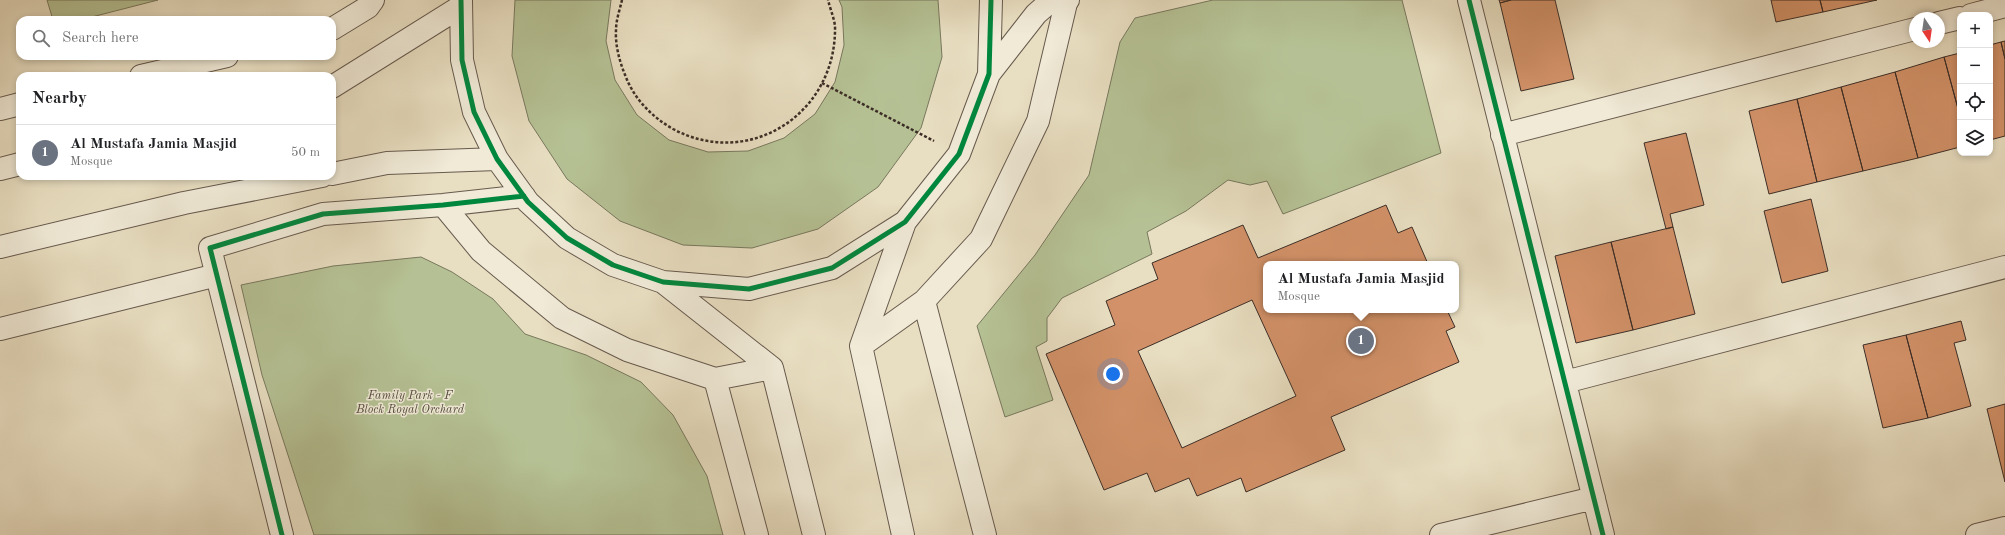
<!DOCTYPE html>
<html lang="en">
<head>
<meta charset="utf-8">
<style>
  :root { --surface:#fff; --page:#f2f2f2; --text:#202124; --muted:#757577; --line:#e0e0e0; --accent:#8f2418 }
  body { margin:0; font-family:"Old Standard TT",serif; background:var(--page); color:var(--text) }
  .controls { position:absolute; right:12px; top:12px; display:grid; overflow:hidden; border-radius:8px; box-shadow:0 2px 6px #0003 }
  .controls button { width:36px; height:36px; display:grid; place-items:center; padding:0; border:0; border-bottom:1px solid var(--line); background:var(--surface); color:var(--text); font:20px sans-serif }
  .compass { position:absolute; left:1909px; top:12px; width:36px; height:36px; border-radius:50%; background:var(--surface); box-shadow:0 2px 6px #0003; rotate:167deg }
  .you { position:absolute; left:1113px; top:374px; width:14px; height:14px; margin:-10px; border:3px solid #fff; border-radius:50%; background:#1a73e8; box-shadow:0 0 0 6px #1a73e833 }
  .badge { display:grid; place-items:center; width:26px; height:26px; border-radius:50%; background:var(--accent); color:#fff; font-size:13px; font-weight:700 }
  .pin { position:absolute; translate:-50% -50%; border:2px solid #fff; box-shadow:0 1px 4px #0006 }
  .popup { position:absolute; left:1263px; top:261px; width:196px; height:52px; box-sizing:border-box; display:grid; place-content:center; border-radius:8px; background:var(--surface); filter:drop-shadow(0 1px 3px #0005); font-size:13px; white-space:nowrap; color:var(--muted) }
  .popup b { font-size:15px; color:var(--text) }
  .popup::after { content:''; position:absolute; left:50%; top:100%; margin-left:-8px; border:8px solid transparent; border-top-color:var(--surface) }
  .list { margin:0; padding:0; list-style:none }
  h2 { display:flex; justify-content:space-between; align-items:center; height:52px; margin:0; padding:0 16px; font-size:17px }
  h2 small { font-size:13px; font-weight:400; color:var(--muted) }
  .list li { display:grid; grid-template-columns:26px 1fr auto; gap:12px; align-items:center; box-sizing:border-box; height:56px; padding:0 16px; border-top:1px solid var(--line) }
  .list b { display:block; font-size:15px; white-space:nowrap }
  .list p { margin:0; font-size:13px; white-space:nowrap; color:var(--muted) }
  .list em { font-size:13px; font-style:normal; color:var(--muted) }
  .icon { flex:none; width:22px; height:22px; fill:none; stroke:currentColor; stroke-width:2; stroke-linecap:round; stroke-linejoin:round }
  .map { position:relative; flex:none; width:2005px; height:535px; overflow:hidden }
  .search { position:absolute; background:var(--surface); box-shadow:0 2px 6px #0003; left:16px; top:16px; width:320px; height:44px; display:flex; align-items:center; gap:10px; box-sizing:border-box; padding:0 14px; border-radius:12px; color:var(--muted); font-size:15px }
  .panel { position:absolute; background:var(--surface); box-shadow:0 2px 6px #0003; left:16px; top:72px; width:320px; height:108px; border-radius:12px }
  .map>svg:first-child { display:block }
  .green { fill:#b5c194; stroke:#78785e }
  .building { fill:#d29168; stroke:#3c2e27; fill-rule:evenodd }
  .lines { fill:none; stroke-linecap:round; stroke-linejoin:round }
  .minor-casing { stroke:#675a4e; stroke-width:24 }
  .path { stroke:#3c2e27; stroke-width:2.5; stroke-dasharray:3 2; stroke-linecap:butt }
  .minor { stroke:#f0ead7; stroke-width:22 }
  .cycleway-casing { stroke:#f0ead7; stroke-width:8 }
  .cycleway { stroke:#00873e; stroke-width:5 }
  .labels { text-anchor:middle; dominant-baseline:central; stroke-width:3; stroke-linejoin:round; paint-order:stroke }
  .park-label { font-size:12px; font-style:italic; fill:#544b3d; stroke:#f0ead7 }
</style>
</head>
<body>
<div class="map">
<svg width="2005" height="535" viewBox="0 0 2005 535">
  <rect width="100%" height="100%" fill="#e8dec1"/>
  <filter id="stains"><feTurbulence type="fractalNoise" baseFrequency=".005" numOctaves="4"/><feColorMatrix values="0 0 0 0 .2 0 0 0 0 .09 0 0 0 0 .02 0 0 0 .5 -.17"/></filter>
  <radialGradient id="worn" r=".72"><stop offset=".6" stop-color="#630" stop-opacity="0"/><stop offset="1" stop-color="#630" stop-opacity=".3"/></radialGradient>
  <!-- green -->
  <path class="green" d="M47 0H158L80 20H53Z
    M515 0H611L606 41 615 80 637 115 669 140 708 152 748 151 784 138 815 114 835 82 844 45 842 7 839 0H938L942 57 921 128 878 187 818 229 752 248 683 245 620 221 567 179 529 121 512 56Z
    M1213 0H1402L1441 153 1283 214 1267 181 1250 185 1228 180 1186 211 1147 232 1152 254 1062 298 1047 318V341L1036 347 1053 400 1005 417 977 326 1035 255 1089 175 1120 42 1135 18Z
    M421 257 452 272 493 299 525 334 586 355 641 382 673 415 707 476 723 535H314L262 375 241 285 333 266Z"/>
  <!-- building -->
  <path class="building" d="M1499 0H1511L1500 3Z
    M1511 0H1555L1574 79 1521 91 1500 3Z
    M1771 0H1820L1823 12 1776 22Z
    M1820 0H1877L1823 12Z
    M2005 41V59L2001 42Z
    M2001 42 2005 59V136L1990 140V45Z
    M1960 53V116L1944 57Z
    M1944 57 1960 116V147L1918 158 1895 72Z
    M1895 72 1918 158 1863 171 1841 87Z
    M1841 87 1863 171 1817 182 1797 99Z
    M1797 99 1817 182 1769 194 1749 111Z
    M1686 133 1704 205 1670 214 1673 227 1666 229 1644 143Z
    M1811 199 1828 271 1782 283 1764 211Z
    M1386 205 1398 233 1412 227 1428 264H1266V310H1447L1455 327 1446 331 1459 362 1331 417 1345 450 1246 492 1241 478 1197 496 1189 478 1155 492 1147 473 1104 490 1046 354 1115 325 1106 301 1158 279 1152 263 1243 225 1258 258ZM1252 300 1296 396 1182 448 1138 351Z
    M1673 227 1695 314 1633 330 1611 242Z
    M1611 242 1633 330 1576 343 1555 256Z
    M1961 321 1966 340 1954 343 1971 406 1928 418 1906 335Z
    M1906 335 1928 418 1883 428 1863 345Z
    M2005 404V482L1987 409Z"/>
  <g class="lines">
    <!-- minor casing -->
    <g class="minor-casing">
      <path id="minor" d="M461 0 462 60 474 112 497 159 528 202 567 238 613 265 663 282 749 289 832 268 905 222 959 154 989 74 991 0
        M1469 0 1603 535
        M1971 15 2005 6
        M1939 23 1960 18
        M332 29 368 7 373 0
        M989 74 1036 14 1052 0
        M141 76 227 56
        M332 87 460 7
        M0 109 20 104
        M1502 135 1915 29
        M0 169 20 164
        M332 174 387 163 497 159
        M443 205 481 251 562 318 627 350 715 379 757 535
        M0 247 184 203 322 176
        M663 282 772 368 814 535
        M0 329 217 275
        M861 346 924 301
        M715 379 772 368
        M1565 382 2005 267
        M282 535 210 248 323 214 443 205 524 196
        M903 535 861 346 905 222
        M985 535 924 301 981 239 1038 121 1066 3 1068 0
        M1441 535 1594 498
        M1977 535 2005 528"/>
    </g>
    <!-- path -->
    <path class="path" d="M622 0C620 9 616 20 616 30 615 48 621 66 628 82 638 103 654 118 673 129 750 170 837 113 835 26 834 18 830 8 828 0
      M822 83 934 141"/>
    <!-- minor -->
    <use href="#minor" class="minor"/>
    <!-- cycleway casing -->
    <g class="cycleway-casing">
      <path id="cycleway" d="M461 0 462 60 474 112 497 159 528 202 567 238 613 265 663 282 749 289 832 268 905 222 959 154 989 74 991 0
        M1469 0 1603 535
        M282 535 210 248 323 214 443 205 524 196"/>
    </g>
    <!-- cycleway -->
    <use href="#cycleway" class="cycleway"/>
  </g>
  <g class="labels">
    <!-- park labels -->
    <g class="park-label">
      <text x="410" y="396">Family Park - F<tspan x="410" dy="14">Block Royal Orchard</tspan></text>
    </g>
  </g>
  <rect width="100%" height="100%" filter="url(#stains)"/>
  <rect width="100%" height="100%" fill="url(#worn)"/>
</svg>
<div class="controls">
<button>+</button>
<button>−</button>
<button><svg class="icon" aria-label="locate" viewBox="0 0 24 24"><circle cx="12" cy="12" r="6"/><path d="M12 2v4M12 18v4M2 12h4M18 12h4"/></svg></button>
<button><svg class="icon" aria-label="layers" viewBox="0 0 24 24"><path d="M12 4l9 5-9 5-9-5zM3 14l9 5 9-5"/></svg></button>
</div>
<svg class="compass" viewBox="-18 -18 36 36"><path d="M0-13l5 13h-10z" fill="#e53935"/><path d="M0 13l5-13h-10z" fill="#757577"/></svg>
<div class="you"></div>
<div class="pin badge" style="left:1361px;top:341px;background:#6b7280">1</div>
<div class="popup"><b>Al Mustafa Jamia Masjid</b>Mosque</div>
<div class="search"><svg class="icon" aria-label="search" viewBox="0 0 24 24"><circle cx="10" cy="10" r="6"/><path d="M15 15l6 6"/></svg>Search here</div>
<section class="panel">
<h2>Nearby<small></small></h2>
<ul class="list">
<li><span class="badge" style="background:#6b7280">1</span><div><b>Al Mustafa Jamia Masjid</b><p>Mosque</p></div><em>50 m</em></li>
</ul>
</section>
</div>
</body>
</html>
